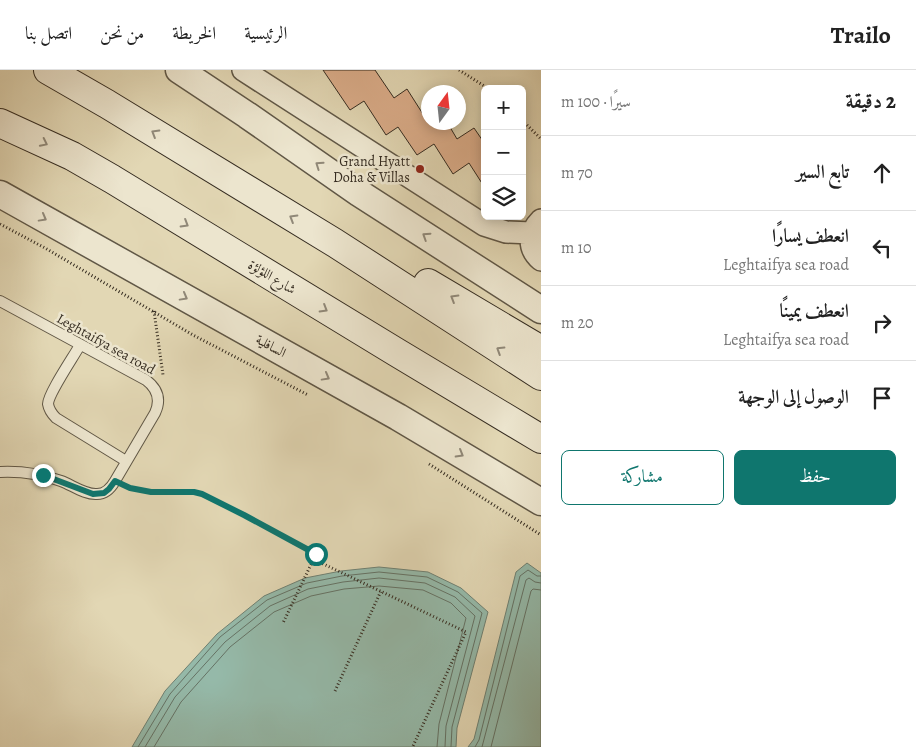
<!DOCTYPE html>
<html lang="ar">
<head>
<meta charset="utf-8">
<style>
  :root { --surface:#fff; --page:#f6f6f6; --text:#222; --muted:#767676; --line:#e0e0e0; --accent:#0f766e }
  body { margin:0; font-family:Alegreya,Amiri,serif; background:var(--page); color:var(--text); direction:rtl }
  .controls { position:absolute; right:15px; top:15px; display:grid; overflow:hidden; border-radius:8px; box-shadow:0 2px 12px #0003 }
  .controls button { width:45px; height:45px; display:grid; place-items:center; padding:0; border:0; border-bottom:1px solid var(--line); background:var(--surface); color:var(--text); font:25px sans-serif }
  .compass { position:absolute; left:421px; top:15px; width:45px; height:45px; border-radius:50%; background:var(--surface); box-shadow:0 2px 12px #0003; rotate:15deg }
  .stop { position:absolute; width:15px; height:15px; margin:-11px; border:4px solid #0f766e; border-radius:50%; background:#fff }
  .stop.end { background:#0f766e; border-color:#fff; box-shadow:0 1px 5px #0008 }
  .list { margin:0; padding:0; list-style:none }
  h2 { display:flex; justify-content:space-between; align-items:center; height:65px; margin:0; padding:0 20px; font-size:21px }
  h2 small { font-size:16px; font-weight:400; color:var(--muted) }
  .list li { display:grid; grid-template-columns:32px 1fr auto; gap:15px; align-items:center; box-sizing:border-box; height:75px; padding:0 20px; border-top:1px solid var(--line) }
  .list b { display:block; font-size:19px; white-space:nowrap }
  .list p { margin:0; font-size:16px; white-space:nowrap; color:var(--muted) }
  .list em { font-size:16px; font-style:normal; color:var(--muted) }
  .actions { display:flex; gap:10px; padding:15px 20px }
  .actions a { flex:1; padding:11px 0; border:1px solid var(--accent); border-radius:8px; text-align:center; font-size:18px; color:var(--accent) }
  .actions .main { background:var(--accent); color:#fff }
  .icon { flex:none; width:28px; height:28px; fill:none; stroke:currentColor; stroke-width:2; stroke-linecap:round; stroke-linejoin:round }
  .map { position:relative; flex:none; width:541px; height:677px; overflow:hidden; direction:ltr }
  header { display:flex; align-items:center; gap:30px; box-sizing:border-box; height:70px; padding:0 25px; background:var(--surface); border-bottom:1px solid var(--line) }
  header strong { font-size:24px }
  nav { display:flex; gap:28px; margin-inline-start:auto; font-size:18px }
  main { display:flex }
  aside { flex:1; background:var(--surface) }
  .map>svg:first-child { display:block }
  .water { fill:#95baaa; stroke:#6f8173 }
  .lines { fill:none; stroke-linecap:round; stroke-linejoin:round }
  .shore { stroke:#657366; stroke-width:1 }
  .building { fill:#dbad8a; stroke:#352c21 }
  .service-casing { stroke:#605746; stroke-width:12 }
  .minor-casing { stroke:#605746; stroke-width:24 }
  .tertiary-casing { stroke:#605746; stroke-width:29 }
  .secondary-casing { stroke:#352c21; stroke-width:30 }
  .path { stroke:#352c21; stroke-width:3; stroke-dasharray:1 2.5; stroke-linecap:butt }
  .service { stroke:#ece5ce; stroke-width:10 }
  .minor { stroke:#ece5ce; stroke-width:21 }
  .tertiary { stroke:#ece5ce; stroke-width:26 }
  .secondary { stroke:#ece5ce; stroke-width:28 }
  .oneway { stroke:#908878 }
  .route { stroke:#0f766e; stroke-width:6 }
  .poi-dot { fill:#8f2418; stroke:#ece5ce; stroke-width:2 }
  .labels { text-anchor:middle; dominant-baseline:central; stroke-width:5; stroke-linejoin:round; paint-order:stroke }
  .poi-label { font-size:14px; fill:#352c21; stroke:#ece5ce; text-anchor:end }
  .street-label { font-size:14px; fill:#352c21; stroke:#ece5ce }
</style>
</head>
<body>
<header>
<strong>Trailo</strong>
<nav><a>الرئيسية</a><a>الخريطة</a><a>من نحن</a><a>اتصل بنا</a></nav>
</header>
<main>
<aside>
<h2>2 دقيقة<small>سيرًا · 100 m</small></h2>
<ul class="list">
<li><svg class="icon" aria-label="ahead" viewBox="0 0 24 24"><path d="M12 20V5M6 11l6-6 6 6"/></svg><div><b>تابع السير</b></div><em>70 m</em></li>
<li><svg class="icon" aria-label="left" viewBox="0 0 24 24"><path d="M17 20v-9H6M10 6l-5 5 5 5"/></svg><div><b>انعطف يسارًا</b><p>Leghtaifya sea road</p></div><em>10 m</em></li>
<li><svg class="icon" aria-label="right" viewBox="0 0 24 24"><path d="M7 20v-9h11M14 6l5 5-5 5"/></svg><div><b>انعطف يمينًا</b><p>Leghtaifya sea road</p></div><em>20 m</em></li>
<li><svg class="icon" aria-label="arrive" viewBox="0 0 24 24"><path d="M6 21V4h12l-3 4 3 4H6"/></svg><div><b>الوصول إلى الوجهة</b></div></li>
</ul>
<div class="actions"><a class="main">حفظ</a><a>مشاركة</a></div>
</aside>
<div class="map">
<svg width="541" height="677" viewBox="0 0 541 677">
  <rect width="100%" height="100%" fill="#e2d7b4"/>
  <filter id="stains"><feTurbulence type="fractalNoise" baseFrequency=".004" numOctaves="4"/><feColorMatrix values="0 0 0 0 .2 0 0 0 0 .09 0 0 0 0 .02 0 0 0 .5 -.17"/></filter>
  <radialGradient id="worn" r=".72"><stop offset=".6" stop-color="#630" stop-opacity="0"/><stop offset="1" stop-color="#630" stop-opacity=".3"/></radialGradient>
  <!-- water -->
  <path class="water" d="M527 493 541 503V677H468L474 669 516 502Z
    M379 497 428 502 461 518 488 542 457 658 456 677H132L165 621 217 564 264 526 305 508 341 501Z"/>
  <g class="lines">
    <!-- shore -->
    <path class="shore" d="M138 677 170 624 220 567 267 530 307 513 342 506 379 502 427 507 458 522 482 543 452 657 451 677
      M145 677 175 627 225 572 270 536 308 519 343 512 379 508 425 513 455 527 475 546 446 656 445 677
      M154 677 181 632 230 577 274 542 311 526 344 519 379 516 423 520 451 533 466 548 439 654 437 677
      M475 677 479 670 520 506 528 500 537 506H541
      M482 677 526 510 529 508 535 512 541 513
      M491 677 531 521 533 519 541 520"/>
  </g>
  <!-- building -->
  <path class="building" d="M323 0H375L394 28 407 19 428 52H447L457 69 474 58 485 74V118L469 93 453 104 434 74 417 85 398 57 386 65 364 31 350 40Z"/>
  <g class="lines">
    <!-- service casing -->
    <g class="service-casing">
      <path id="service" d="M0 231 146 310C158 319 161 330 155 343L115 411C111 418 106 424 97 424 85 425 72 415 61 411 41 404 21 401 0 402
        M80 275C74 286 48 324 48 334 49 340 52 344 56 348L126 391"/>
    </g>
    <!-- minor casing -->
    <g class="minor-casing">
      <path id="minor" d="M243 0 484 155 506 162 532 163
        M541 150C529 162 527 178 541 190"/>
    </g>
    <!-- tertiary casing -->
    <g class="tertiary-casing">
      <path id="tertiary" d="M179 0 247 45 359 123 541 240
        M0 124 398 347 541 432"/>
    </g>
    <!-- secondary casing -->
    <g class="secondary-casing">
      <path id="secondary" d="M48 0 107 34 335 173 541 306
        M0 53 72 86 112 109 396 282 541 369
        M428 213 541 280"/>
    </g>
    <!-- path -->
    <path class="path" d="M459 0 489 19
      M522 50 541 69
      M0 154 45 178 193 265 308 325
      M154 241 163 305
      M429 394 541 465
      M126 416 151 422H194L202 424 244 445 316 484 283 553
      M313 489 466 562 413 676
      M335 621 381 521"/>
    <!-- service -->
    <use href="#service" class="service"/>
    <!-- minor -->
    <use href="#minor" class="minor"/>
    <!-- tertiary -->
    <use href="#tertiary" class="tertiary"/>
    <!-- secondary -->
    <use href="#secondary" class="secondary"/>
  </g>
  <!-- one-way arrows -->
  <defs><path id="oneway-chevron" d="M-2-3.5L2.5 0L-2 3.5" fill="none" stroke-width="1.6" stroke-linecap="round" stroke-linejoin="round" transform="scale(1.25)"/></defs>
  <g class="oneway">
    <use href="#oneway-chevron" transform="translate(155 63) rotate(-149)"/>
    <use href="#oneway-chevron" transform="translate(44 73) rotate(26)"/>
    <use href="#oneway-chevron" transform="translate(319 95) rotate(-145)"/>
    <use href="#oneway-chevron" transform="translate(43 148) rotate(29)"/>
    <use href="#oneway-chevron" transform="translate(293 148) rotate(-149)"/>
    <use href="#oneway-chevron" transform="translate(185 154) rotate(31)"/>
    <use href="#oneway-chevron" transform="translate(426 166) rotate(-147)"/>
    <use href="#oneway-chevron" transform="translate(184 227) rotate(29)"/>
    <use href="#oneway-chevron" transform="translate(454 228) rotate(-149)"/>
    <use href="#oneway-chevron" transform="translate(324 239) rotate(31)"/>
    <use href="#oneway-chevron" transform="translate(500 280) rotate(-148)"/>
    <use href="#oneway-chevron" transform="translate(326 307) rotate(29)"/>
    <use href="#oneway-chevron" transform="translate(460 384) rotate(30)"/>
  </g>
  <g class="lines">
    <!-- route -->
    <path class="route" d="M43 405 93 424 104 423 109 419 115 411 130 418 151 422H194L202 424 244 445 316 484"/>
  </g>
  <!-- markers -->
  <circle class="poi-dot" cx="420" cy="99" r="5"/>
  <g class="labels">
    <!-- poi labels -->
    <g class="poi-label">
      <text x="410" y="91">Grand Hyatt<tspan x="410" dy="16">Doha &amp; Villas</tspan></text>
    </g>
    <!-- street labels -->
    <g class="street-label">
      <text transform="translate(272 207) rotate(31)">شارع اللؤلؤة</text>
      <text transform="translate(106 274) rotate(29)">Leghtaifya sea road</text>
      <text transform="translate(271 276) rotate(29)">السافلية</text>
    </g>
  </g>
  <rect width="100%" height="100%" filter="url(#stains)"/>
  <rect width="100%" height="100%" fill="url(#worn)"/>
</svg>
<div class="controls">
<button>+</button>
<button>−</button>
<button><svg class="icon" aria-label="layers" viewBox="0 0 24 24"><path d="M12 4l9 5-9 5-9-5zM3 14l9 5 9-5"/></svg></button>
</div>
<svg class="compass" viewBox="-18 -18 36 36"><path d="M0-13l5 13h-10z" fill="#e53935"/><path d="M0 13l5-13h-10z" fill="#767676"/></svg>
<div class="stop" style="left:316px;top:484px"></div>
<div class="stop end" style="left:43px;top:405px"></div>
</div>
</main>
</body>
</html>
